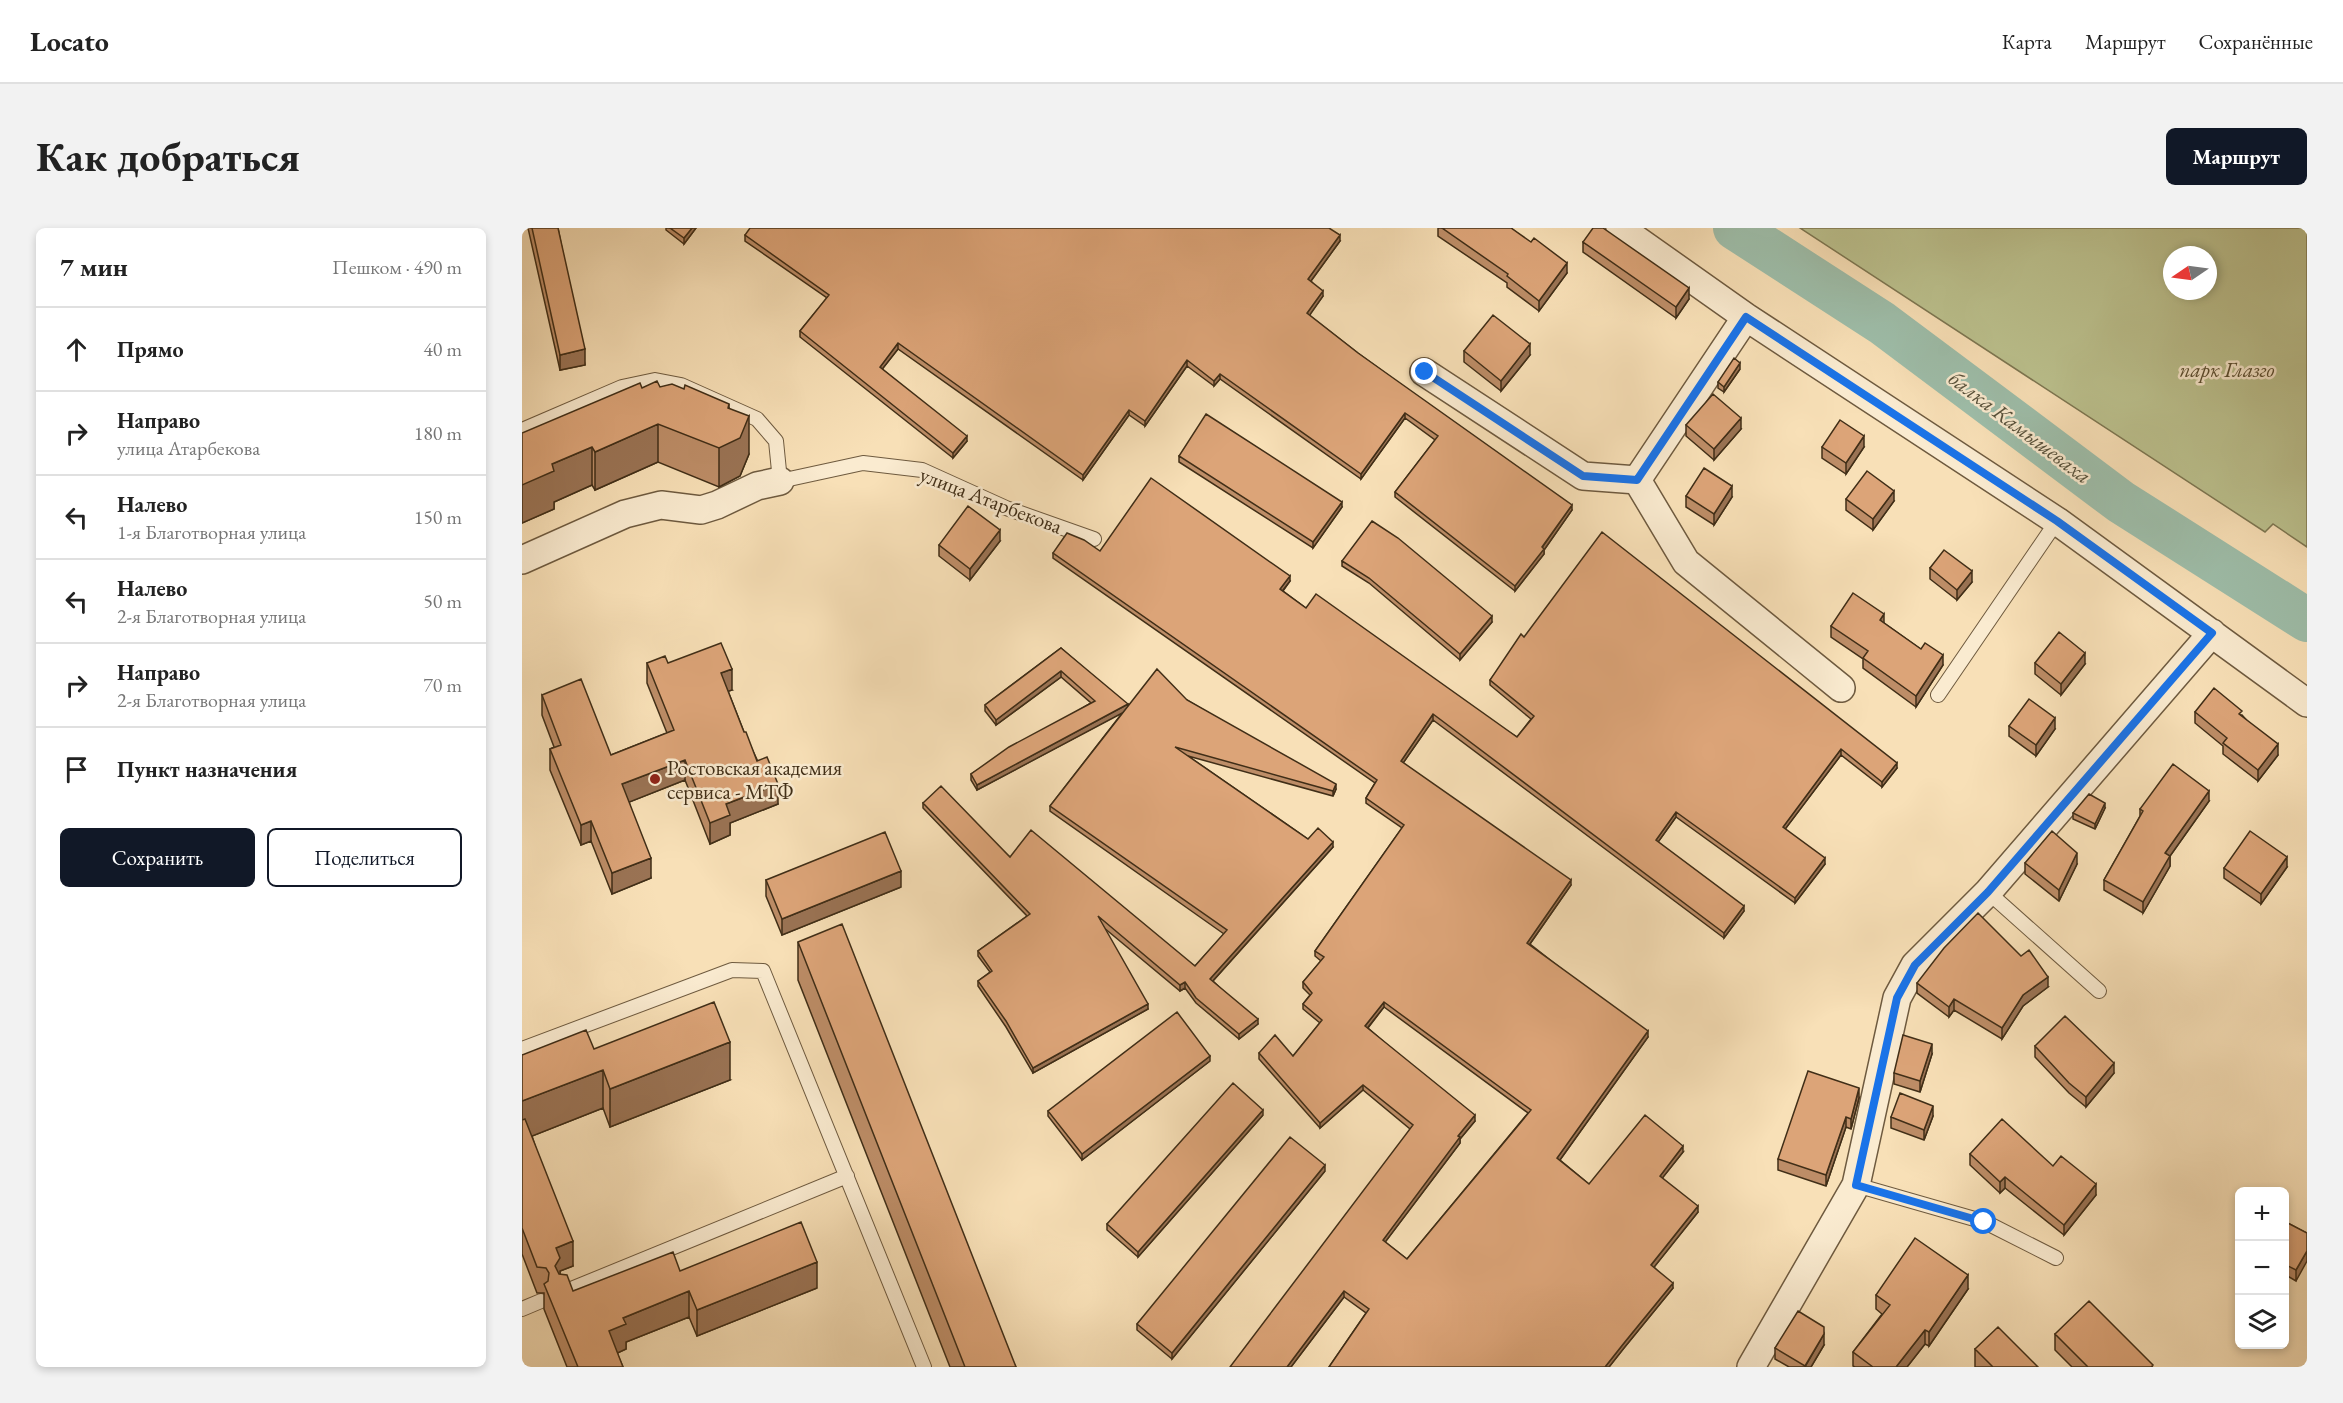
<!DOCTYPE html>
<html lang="ru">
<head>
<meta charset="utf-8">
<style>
  :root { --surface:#fff; --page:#f2f2f2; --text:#222; --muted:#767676; --line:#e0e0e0; --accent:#111827 }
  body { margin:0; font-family:"EB Garamond",serif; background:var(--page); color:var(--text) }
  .controls { position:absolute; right:18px; bottom:18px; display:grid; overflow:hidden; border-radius:9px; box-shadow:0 3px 9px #0003 }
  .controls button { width:54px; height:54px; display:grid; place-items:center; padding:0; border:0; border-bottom:2px solid var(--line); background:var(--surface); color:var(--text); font:30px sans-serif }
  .compass { position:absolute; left:1641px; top:18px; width:54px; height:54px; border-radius:50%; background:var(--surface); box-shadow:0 3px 9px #0003; rotate:257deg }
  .stop { position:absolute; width:18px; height:18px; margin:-14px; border:4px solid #1a73e8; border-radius:50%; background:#fff }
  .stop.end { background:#1a73e8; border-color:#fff; box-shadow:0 2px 6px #0008 }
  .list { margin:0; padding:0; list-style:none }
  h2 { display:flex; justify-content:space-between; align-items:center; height:78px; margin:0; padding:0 24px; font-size:26px }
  h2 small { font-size:20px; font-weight:400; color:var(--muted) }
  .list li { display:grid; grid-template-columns:39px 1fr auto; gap:18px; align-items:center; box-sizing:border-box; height:84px; padding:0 24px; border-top:2px solid var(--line) }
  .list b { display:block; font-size:22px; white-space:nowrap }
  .list p { margin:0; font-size:20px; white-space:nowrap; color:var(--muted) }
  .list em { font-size:20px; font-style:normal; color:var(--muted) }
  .actions { display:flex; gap:12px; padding:18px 24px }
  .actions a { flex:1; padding:14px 0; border:2px solid var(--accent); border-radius:9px; text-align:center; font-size:21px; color:var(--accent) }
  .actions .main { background:var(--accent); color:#fff }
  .icon { flex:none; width:33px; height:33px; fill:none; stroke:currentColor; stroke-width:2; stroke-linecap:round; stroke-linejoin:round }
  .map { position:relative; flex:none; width:1785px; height:1139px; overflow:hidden; border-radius:9px }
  header { display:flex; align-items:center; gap:36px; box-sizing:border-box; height:84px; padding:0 30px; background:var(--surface); border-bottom:2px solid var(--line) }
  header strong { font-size:28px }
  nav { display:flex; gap:33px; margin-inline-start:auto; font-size:21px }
  .intro { display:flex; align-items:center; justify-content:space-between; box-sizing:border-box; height:144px; padding:0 36px }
  h1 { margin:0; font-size:42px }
  .button { padding:15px 27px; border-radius:9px; background:var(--accent); color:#fff; font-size:21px; font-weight:700 }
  main { display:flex; gap:36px; padding:0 36px }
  aside { flex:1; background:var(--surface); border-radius:9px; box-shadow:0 3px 9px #0003 }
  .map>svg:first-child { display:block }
  .green { fill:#bcc28f; stroke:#7e7853; stroke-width:1.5; fill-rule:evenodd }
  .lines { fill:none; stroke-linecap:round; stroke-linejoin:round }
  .river { stroke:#9ebeaa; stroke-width:44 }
  .lane-casing { stroke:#6e5a3f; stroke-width:16 }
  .street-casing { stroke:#6e5a3f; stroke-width:30 }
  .lane { stroke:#faebd0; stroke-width:14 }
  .street { stroke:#faebd0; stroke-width:27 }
  .wall { fill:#bd8d67; stroke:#402e17; stroke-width:1.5; fill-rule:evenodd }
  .shaded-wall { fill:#9a7354; stroke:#402e17; stroke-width:1.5 }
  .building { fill:#dca478; stroke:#402e17; stroke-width:1.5; fill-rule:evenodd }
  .route { stroke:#1a73e8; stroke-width:8 }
  .poi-dot { fill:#8f2418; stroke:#faebd0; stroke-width:2 }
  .labels { text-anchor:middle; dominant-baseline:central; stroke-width:5; stroke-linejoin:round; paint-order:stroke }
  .park-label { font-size:21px; font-style:italic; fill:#594c2f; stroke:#faebd0 }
  .street-label { font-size:21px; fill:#402e17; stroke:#faebd0 }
  .poi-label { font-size:21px; fill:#402e17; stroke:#faebd0; text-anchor:start }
  .water-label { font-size:22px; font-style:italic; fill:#58523c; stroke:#faebd0 }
</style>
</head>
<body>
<header>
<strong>Locato</strong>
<nav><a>Карта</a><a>Маршрут</a><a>Сохранённые</a></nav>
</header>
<div class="intro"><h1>Как добраться</h1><a class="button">Маршрут</a></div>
<main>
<aside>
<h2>7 мин<small>Пешком · 490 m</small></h2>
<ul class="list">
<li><svg class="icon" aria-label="ahead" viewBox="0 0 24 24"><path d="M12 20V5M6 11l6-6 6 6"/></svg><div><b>Прямо</b></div><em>40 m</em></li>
<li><svg class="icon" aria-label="right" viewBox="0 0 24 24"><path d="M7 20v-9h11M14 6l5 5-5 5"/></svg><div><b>Направо</b><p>улица Атарбекова</p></div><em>180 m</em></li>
<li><svg class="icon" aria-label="left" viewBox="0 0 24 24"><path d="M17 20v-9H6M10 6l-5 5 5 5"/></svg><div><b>Налево</b><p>1-я Благотворная улица</p></div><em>150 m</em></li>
<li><svg class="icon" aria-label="left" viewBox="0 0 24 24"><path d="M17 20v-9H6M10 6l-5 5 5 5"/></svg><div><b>Налево</b><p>2-я Благотворная улица</p></div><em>50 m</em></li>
<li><svg class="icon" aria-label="right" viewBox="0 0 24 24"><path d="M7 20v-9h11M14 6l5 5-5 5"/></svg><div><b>Направо</b><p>2-я Благотворная улица</p></div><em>70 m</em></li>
<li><svg class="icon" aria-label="arrive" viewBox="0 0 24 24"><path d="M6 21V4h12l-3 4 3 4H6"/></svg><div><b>Пункт назначения</b></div></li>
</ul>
<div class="actions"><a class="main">Сохранить</a><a>Поделиться</a></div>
</aside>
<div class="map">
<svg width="1785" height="1139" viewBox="0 0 1785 1139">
  <rect width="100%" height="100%" fill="#f8e0b7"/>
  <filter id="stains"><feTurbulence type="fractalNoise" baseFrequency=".00333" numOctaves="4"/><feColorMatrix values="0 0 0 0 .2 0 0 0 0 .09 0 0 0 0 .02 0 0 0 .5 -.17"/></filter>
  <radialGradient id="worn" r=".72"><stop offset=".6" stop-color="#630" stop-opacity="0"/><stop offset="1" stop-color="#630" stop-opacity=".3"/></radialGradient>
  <!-- green -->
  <path class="green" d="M1278 0H1785V319L1751 296 1743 304ZM1650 27H1686V63H1650Z"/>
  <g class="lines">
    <!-- river -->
    <path class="river" d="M1213 0 1360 95 1599 274 1785 392"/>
    <!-- lane casing -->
    <g class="lane-casing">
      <path id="lane" d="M0 202 100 159 133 152 159 157 235 191 254 213 258 253 341 235 400 242 484 280 572 311
        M1416 467 1535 293
        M1466 664 1577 763
        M0 821 210 742 241 743 402 1139
        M1334 957 1463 994 1534 1030
        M42 1064 325 948
        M0 1081 19 1073"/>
    </g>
    <!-- street casing -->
    <g class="street-casing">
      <path id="street" d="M1098 0 1224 89 1535 293 1785 475
        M902 144 1061 248 1115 252 1164 334 1319 460
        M1115 252 1224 89
        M0 332 103 286 139 277 179 282 195 277 235 258 258 253
        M1229 1139 1334 957 1375 770 1393 737 1466 664 1690 405"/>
    </g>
    <!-- lane -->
    <use href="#lane" class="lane"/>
    <!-- street -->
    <use href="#street" class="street"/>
  </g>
  <!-- wall -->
  <path class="wall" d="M6 0H36L63 137 38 142Z
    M144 0H174L162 16 144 2Z
    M916 0H989L1045 45 1017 83 985 59V55L916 8Z
    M223 7 818 13 789 53 801 68 787 87 836 125 1050 282 1022 322V326L993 363 873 269V264L913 212 883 190 839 251 698 151 692 158 665 138 623 198 607 187 561 252 376 121 360 141 445 213 431 230 278 109V103L305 70 223 13Z
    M1061 14 1167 71 1154 90 1061 24Z
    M942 123 1008 127 979 163 942 134Z
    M1218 141 1202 164 1196 160V154Z
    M120 160 207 180 227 226 218 248 197 259 136 234 73 262 70 257 32 274V281L0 295Z
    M1164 197 1219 201 1192 232 1164 208Z
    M1300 219H1342L1324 246 1300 230Z
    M657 228 820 279 791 320 657 234Z
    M1164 268 1210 269 1192 297 1164 279Z
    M1324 271 1372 273 1351 302 1324 282Z
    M478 313 448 352 417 328V317Z
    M578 323 768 353 761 363 784 380 995 509 1009 491 968 457V452L1002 409 1375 540 1360 559 1319 527 1263 601 1303 636 1273 675 1154 589 1136 614 1222 683 1202 710 911 492 881 535 1049 657 1008 716 1126 809 1038 932 1067 956 1161 924 1140 950 1176 984 1132 1039 1151 1060 1102 1120 1087 1139H807L844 1085 822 1069 769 1139 888 901 841 862 798 900 737 831V825L771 828 798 795 781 781V776L788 767 781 760V754L799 733 793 728V723L880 600 844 575V570L853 555 531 330V325ZM862 779 1006 885 885 1031 863 1014 938 915V911L953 893 846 800Z
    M820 333 970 394 938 432 847 355 820 338Z
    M1408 340 1450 354 1435 372 1408 351Z
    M1362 395 1421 437 1394 479 1341 440V431L1309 409V398Z
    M539 420 606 478 665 472 814 561 811 568 666 528 786 611 811 619 691 753 736 796 717 811 674 775 663 760 658 763 581 699 626 781 511 845 484 799 456 758V753L468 744 456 728V723L505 688 401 580V575L488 629 673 738 702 706 528 583V578L601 484 455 562 449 552V546L569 475 539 449 474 497 463 483V477Z
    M125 435H146L210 462 206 463 222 504 256 576 208 595V607L188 616 163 552 107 574 129 650 90 666 69 613 59 617 28 542V521L32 519 20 487V467L89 527 145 505 125 455Z
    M1513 435 1563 436 1539 467 1513 446Z
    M1673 484 1720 487 1756 527 1736 553 1701 526V518L1673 495Z
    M1487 498 1533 501 1514 528 1487 508Z
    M1687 573 1648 628V638L1621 685 1582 662V652L1618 588V581Z
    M1583 580 1573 601 1551 591V585Z
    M1503 635 1555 636 1537 673 1503 646Z
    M1765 639 1739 676 1702 650V640Z
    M244 652 379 659 260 707 244 668Z
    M276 714 494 1139H428L276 752Z
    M1395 755 1526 759 1501 778 1480 811 1432 782 1427 789 1395 765Z
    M1513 818 1592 845 1564 879 1547 865 1513 829Z
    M72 821 208 852 88 899 81 880 10 908 51 1038 38 1043V1046L51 1063 158 1043 295 1060 175 1108 167 1089 104 1114V1121L95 1125 101 1139H45L22 1081V1065H15L0 1026V827Z
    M1410 826 1398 864 1372 856V845Z
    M688 833 560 932 526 888V883Z
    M1337 870 1329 901 1324 899 1304 958 1256 942V931Z
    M741 887 616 1029 585 1002V996Z
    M1411 888 1402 912 1369 900V889Z
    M1448 926 1531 938 1574 967 1542 1007 1483 960 1478 965 1448 937Z
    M803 943 650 1131 615 1102V1096Z
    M1762 993 1785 1005 1774 1053 1762 1046Z
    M1446 1061 1407 1118 1403 1116 1385 1139H1333L1331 1138V1124L1360 1086 1354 1081V1067Z
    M1533 1106 1631 1139H1550L1533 1122Z
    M1302 1117 1289 1139H1267L1253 1131V1120Z
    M1453 1121 1516 1139H1453Z"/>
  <!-- shaded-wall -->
  <path class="shaded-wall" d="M170 0H174L162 16V10Z
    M818 7V13L786 57V51Z
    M1045 35V45L1017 83V73Z
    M1167 60V71L1154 90V79Z
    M801 63V68L785 91V85Z
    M376 115V121L358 144V139Z
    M1008 116V127L979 163V153Z
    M63 121V137L38 142V127Z
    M665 132V138L623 198V193Z
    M1218 135V141L1202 164V159Z
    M698 146V151L692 158V153Z
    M207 176V214L227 188V226L218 248 197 259V220Z
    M607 182V187L561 252V247Z
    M883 185V190L839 251V246Z
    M1219 190V201L1192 232V221Z
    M136 196V234L73 262V224Z
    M445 208V213L431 230V225Z
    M1342 208V219L1324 246V235Z
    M70 219V257L32 274V281L0 295V257L30 236Z
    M1210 258V269L1192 297V286Z
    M1372 263V273L1351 302V291Z
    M820 274V279L791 320V314Z
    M1050 277V282L1022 322V326L993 363V358Z
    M478 302V313L448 352V341Z
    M1450 343V354L1435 372V362Z
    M768 348V353L758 366V361Z
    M1362 386V396L1358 392Z
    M970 388V394L938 432V426Z
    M1563 425V436L1539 467V456Z
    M1421 427V437L1394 479V468Z
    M210 441V462L199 466V445Z
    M539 443V449L474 497V492Z
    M606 476V482L455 562V557Z
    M911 486V492L879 538V533Z
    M1533 490V501L1514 528V517Z
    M1756 516V527L1736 553V542Z
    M1319 521V527L1261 604V599Z
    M163 532V552L100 577V556Z
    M1375 535V540L1360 559V554Z
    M256 556V576L208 595V607L188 616V595L204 576Z
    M814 556V561L811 568V563Z
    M1687 563V573L1648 628V638L1621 685V674L1643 625Z
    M1583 575V580L1573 601V596Z
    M1154 584V589L1134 617V612Z
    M69 593V613L59 617V597Z
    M811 614V619L688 756V751Z
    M1555 625V636L1537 673V662Z
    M1765 629V639L1739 676V666Z
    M129 630V650L90 666V645Z
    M1303 630V636L1273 675V670Z
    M379 643V659L260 707V691Z
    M1049 652V657L1005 720V715Z
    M1222 678V683L1202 710V705Z
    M1526 749V759L1501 778 1480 811V800L1501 767Z
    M663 754V760L658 763V757Z
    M1432 771V782L1427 789V779Z
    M862 774V779L843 803V798Z
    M626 776V781L511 845V840Z
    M736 791V796L717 811V806Z
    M1126 803V809L1035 936V930Z
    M208 814V852L88 899V861Z
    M1410 816V826L1398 864V853Z
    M688 828V833L560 932V926Z
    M1592 835V845L1564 879V869Z
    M81 842V880L0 912V873Z
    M841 857V862L798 900V895Z
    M1337 860V870L1329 901V891Z
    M1411 878V888L1402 912V902Z
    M741 882V887L616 1029V1024Z
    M953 887V893L938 911V915L861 1017V1012L936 908Z
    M1324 889V899L1304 958V947Z
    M1161 918V924L1138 953V948Z
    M803 937V943L650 1131V1125Z
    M1483 949V960L1478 965V954Z
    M1574 956V967L1542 1007V997Z
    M1176 978V984L1129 1043V1037Z
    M51 1013V1038L38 1043V1056L33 1038 34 1020Z
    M1785 1023V1033L1774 1053V1042Z
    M295 1034V1060L175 1108V1082Z
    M1446 1047V1061L1407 1118V1104Z
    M1151 1055V1060L1102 1120 1087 1139H1083L1102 1115Z
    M167 1063V1089L104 1114V1121L87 1129V1103L101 1090Z
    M822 1063V1069L769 1139H765Z
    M1403 1102V1116L1385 1139H1374Z
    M1302 1106V1117L1289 1139H1283Z"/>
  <!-- building -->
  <path class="building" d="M10 0H36L63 121 38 127Z
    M148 0H170L162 10Z
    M228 0H807L818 7 786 51 801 63 785 85 836 125 1050 277 1020 319 1022 321 993 358 873 264 916 208 883 185 839 246 698 146 692 153 665 132 623 193 607 182 561 247 376 115 358 139 445 208 431 225 278 103 307 67 223 7Z
    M920 0H989L1009 14 1012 10 1045 35 1017 73 985 48 986 46Z
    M1071 0H1081L1167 60 1154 79 1061 14Z
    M971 87 1008 116 979 153 942 123Z
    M1212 130 1218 135 1202 159 1196 154Z
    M135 153 138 159 150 156 162 161 163 157 207 176 206 180 227 188 218 210 197 220 136 196 73 224 70 219 30 236 32 243 0 257V205L118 155 120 160Z
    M1191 166 1219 190 1192 221 1164 197Z
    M684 186 820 274 791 314 657 228Z
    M1318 192 1342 208 1324 235 1300 219Z
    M1182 240 1210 258 1192 286 1164 268Z
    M1345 243 1372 263 1351 291 1324 271Z
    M629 250 768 348 758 361 784 380 794 366 995 509 1012 488 968 452 999 406 1002 409 1080 304 1375 535 1360 554 1319 521 1261 599 1303 630 1273 670 1154 584 1134 612 1222 678 1202 705 911 486 879 533 1049 652 1005 715 1126 803 1035 930 1067 956 1123 887 1161 918 1138 948 1176 978 1129 1037 1151 1055 1102 1115 1083 1139H807L847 1081 822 1063 765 1139H708L891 897 841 857 798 895 737 825 753 807 771 828 800 792 781 776 790 765 781 754 802 729 793 723 882 597 844 570 855 552 531 325 545 305 562 312 578 323ZM862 774 1009 882 885 1031 861 1012 938 909 936 908 953 887 843 798Z
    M446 278 478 302 448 341 417 317Z
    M850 293 876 310 970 388 938 426 847 350 820 333Z
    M1422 322 1450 343 1435 362 1408 340Z
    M1331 365 1362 386 1358 392 1399 421 1403 415 1421 427 1394 468 1341 430 1346 423 1309 398Z
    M1537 404 1563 425 1539 456 1513 435Z
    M199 415 210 441 199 445 222 504H224L235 533 245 529 256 556 204 576 208 587 188 595 163 532 100 556 129 630 90 645 69 593 59 597 39 548 28 521 39 517 20 467 59 451 89 527 152 502 125 435 143 428 146 435Z
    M539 420 606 476 455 557 449 546 487 519 573 473 539 443 474 492 463 477Z
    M635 441 665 472 814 556 811 563 653 519 786 611 796 600 811 614 688 751 736 791 717 806 674 770 663 754 658 757 576 688 626 776 511 840 484 793 456 753 470 743 456 723 508 686 401 575 419 558 488 629 509 602 673 738 705 702 528 578Z
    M1692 460 1720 483 1717 486 1756 516 1736 542 1701 515 1705 510 1673 484Z
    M1507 471 1533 490 1514 517 1487 498Z
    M1651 536 1687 563 1643 625 1648 628 1621 674 1582 652 1621 583 1618 581Z
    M1567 566 1583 575 1573 596 1551 585Z
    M1530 603 1555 625 1537 662 1503 635Z
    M1728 603 1765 629 1739 666 1702 640Z
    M363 604 379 643 260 691 244 652Z
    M1456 685 1499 728 1507 722 1526 749 1501 767 1480 800 1432 771 1427 779 1395 755 1422 720Z
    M320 696 494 1139H443L276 714Z
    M192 774 208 814 88 861 81 842 0 873V827L64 802 72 821Z
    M655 784 688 828 560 926 526 883Z
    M1543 788 1592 835 1564 869 1547 855 1513 818Z
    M1381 807 1410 816 1398 853 1372 845Z
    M1286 843 1337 860 1329 891 1324 889 1304 947 1256 931Z
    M711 855 741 882 616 1024 585 996Z
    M1378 865 1411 878 1402 902 1369 889Z
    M3 891 51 1013 34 1020 38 1030 33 1038 37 1046 45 1047 51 1063 151 1024 158 1043 279 994 295 1034 175 1082 167 1063 101 1090 104 1096 87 1103 101 1139H56L22 1056 26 1053 27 1045 24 1040 15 1039 0 1000V892Z
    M1480 891 1531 938 1539 928 1574 956 1542 997 1483 949 1478 954 1448 926Z
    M768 909 803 937 650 1125 615 1096Z
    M1762 993 1785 1005V1023L1774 1042 1762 1036Z
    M1393 1010 1446 1047 1407 1104 1403 1102 1374 1139H1351L1331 1124 1368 1077 1354 1067Z
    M1567 1073 1631 1137 1629 1139H1566L1533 1106Z
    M1276 1083 1302 1099V1106L1283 1138 1253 1120Z
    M1476 1099 1516 1139H1471L1453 1121Z"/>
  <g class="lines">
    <!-- route -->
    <path class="route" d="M903 144 1061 248 1115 252 1224 89 1535 293 1690 405 1466 664 1393 737 1375 770 1334 957 1462 994"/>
  </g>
  <!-- markers -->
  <circle class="poi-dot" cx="133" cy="551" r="6"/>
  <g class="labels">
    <!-- park labels -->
    <g class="park-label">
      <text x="1705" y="141">парк Глазго</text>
    </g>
    <!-- street labels -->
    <g class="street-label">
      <text transform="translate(469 272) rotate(21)">улица Атарбекова</text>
    </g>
    <!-- poi labels -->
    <g class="poi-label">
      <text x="145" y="539">Ростовская академия<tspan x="145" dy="24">сервиса - МТФ</tspan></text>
    </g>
    <!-- water labels -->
    <g class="water-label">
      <text transform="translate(1498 199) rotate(37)">балка Камышеваха</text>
    </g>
  </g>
  <rect width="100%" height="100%" filter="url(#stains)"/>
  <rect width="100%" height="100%" fill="url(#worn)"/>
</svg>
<div class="controls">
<button>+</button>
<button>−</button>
<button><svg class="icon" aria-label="layers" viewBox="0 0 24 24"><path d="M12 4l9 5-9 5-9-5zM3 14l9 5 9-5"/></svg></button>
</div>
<svg class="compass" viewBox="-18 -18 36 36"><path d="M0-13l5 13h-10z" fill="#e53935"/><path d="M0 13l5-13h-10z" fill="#767676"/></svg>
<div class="stop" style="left:1462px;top:994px"></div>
<div class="stop end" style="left:903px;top:144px"></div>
</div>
</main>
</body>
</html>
